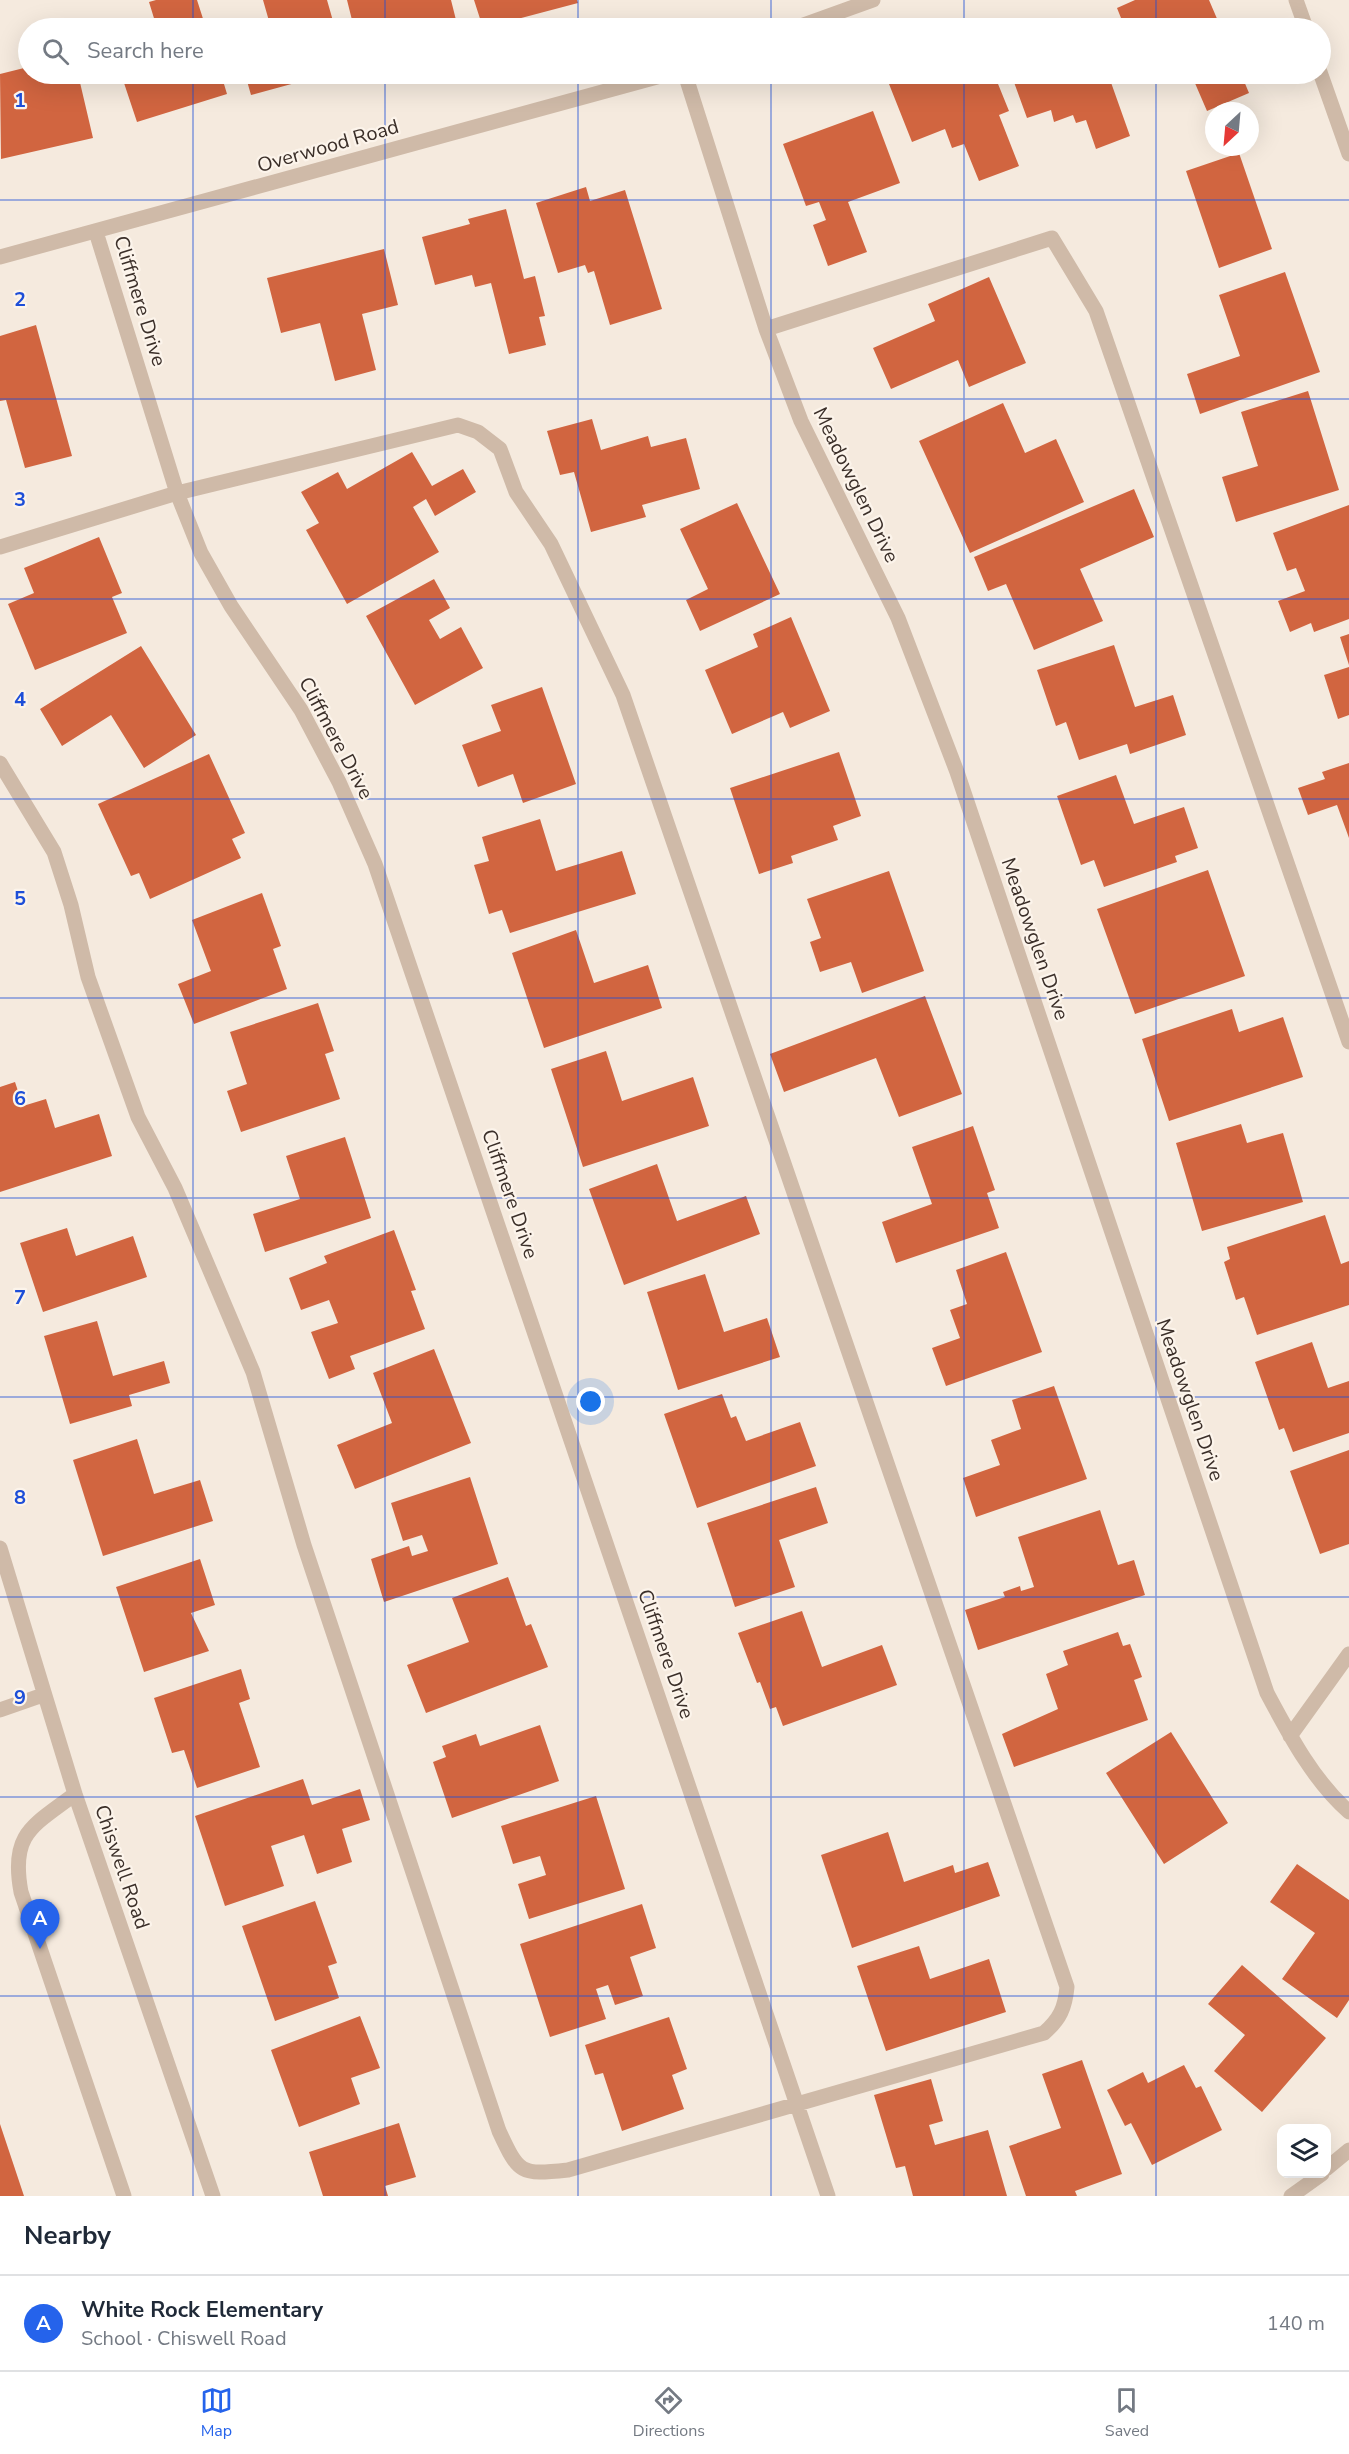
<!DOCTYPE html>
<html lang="en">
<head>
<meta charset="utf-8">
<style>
  :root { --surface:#fff; --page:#f6f6f7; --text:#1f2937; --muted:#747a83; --line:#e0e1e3; --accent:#2563eb }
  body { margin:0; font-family:"Nunito Sans",sans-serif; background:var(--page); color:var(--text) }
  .controls { position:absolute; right:18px; bottom:18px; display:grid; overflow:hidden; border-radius:12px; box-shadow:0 6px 24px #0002 }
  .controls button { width:54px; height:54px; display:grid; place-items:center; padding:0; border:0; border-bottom:2px solid var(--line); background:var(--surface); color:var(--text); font:30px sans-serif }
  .compass { position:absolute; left:1205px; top:102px; width:54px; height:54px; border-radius:50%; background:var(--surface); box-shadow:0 6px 24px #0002; rotate:206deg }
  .you { position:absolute; left:591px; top:1402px; width:21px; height:21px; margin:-15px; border:4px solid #fff; border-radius:50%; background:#1a73e8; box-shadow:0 0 0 9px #1a73e833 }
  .badge { display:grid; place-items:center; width:39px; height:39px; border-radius:50%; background:var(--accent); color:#fff; font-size:20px; font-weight:700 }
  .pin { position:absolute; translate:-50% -50px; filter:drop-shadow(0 2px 3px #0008) }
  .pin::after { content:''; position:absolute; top:32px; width:21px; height:18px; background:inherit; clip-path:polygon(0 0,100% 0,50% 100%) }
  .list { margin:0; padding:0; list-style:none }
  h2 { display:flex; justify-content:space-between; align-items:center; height:78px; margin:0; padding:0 24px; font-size:26px }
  h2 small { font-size:20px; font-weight:400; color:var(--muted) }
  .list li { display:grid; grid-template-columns:39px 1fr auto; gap:18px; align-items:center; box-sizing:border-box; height:96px; padding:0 24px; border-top:2px solid var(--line) }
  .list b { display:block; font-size:22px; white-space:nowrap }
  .list p { margin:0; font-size:20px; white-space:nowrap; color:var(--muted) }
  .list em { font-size:20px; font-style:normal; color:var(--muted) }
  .icon { flex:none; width:33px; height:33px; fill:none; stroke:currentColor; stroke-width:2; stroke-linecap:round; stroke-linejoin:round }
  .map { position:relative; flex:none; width:1349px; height:2196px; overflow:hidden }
  .search { position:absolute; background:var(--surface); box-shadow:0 6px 24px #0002; left:18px; right:18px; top:18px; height:66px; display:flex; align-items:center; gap:15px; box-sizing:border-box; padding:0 21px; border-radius:33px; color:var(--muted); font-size:22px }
  .sheet { height:174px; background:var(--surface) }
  nav { display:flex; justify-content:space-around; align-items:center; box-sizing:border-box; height:84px; border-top:2px solid var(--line); background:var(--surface); font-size:16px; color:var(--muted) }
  nav a { display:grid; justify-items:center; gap:3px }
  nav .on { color:var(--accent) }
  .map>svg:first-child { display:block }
  .building { fill:#d16540 }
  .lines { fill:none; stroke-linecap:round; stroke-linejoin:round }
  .minor { stroke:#cfbaa8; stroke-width:15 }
  .grid { fill:none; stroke:#1d4ed8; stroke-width:1.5; stroke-opacity:0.55 }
  .labels { text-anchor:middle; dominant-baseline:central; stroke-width:4.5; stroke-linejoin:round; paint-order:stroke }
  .street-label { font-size:20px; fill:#3b2f29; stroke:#fcf4eb }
  .grid-label { font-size:20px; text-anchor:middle; font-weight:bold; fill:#1d4ed8; stroke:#fcf4eb; stroke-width:4.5; stroke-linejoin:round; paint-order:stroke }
</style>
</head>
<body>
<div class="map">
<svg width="1349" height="2196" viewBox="0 0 1349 2196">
  <rect width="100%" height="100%" fill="#f5eade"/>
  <!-- building -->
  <path class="building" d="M156 0H197L206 28H157L149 2Z
    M263 0H327L335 28H244L269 21Z
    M347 0H451L458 28H354Z
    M474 0H577L578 3 483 28Z
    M1135 0H1209L1221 28H1125L1117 8Z
    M28 67V74H78L93 138 1 159 0 74Z
    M121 74H221L227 94 137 122Z
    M245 74H328L251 95Z
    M917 74H994L1009 111 999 115 1019 166 979 181 964 144 952 148 945 129 912 142 889 84Z
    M1011 74H1108L1130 136 1096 149 1086 120 1076 123 1073 115 1054 122 1051 110 1027 118Z
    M1191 74H1241L1249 93 1207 111Z
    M873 111 900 183 848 202 867 252 828 266 813 225 826 220 819 202 806 206 783 144Z
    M1239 153 1272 249 1219 268 1186 171Z
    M586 187 590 201 625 190 662 309 610 325 594 271 588 273 585 265 558 273 536 203Z
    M506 209 524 279 535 276 545 316 539 317 546 345 509 354 491 283 475 287 472 275 435 285 422 237 470 224 468 219Z
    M384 249 398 305 362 314 376 370 335 381 320 323 281 333 267 278Z
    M1285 272 1320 372 1200 414 1187 374 1240 356 1219 295Z
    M989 277 1026 363 969 387 958 360 891 389 873 348 935 321 928 304Z
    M36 325 72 456 25 468 6 400 0 401V336Z
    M1308 391 1339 490 1236 522 1222 477 1258 466 1241 412Z
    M1003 403 1025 453 1056 439 1084 502 970 553 919 441Z
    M592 419 601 450 648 436 651 447 686 438 700 489 642 505 646 517 591 532 574 472 560 475 547 431Z
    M412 452 432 486 463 469 476 492 435 516 426 499 413 507 439 552 347 604 306 530 319 523 301 492 338 472 347 489Z
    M1134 489 1154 537 1080 569 1103 621 1034 650 1006 584 988 591 974 557Z
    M737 503 780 594 700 631 686 600 708 589 680 529Z
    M1349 505V619L1314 632 1311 623 1290 632 1278 601 1305 591 1296 568 1287 571 1273 533Z
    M99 537 122 593 112 597 127 633 35 670 8 604 34 593 24 568Z
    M434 579 450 608 429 620 440 639 461 627 483 668 415 705 366 616Z
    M791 617 830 711 790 728 783 712 732 734 705 670 758 647 753 634Z
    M1349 634V665L1340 637Z
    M1114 645 1135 707 1173 695 1186 735 1130 754 1127 744 1079 760 1066 722 1056 726 1037 670Z
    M141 646 196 735 144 768 111 715 62 746 40 709Z
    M1349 667V715L1338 719 1324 675Z
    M542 687 576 784 523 803 513 774 478 787 462 745 501 731 491 705Z
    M839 752 861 816 833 826 838 840 791 856 793 863 759 874 730 788Z
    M209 754 245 833 232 839 241 858 150 899 139 873 131 876 98 804Z
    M1349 763V838L1337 805 1308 815 1298 788 1325 779 1322 772Z
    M1116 775 1134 824 1184 807 1198 848 1175 856 1177 862 1104 887 1094 860 1081 865 1057 796Z
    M540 819 556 871 622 851 636 894 510 933 502 910 489 914 474 865 489 861 482 837Z
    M1208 870 1245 976 1135 1014 1097 909Z
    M889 871 924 971 862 993 851 962 820 972 810 942 821 938 807 899Z
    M262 893 281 946 273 949 287 989 194 1024 178 984 211 971 192 920Z
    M576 930 594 983 648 965 662 1008 544 1048 512 953Z
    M925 996 962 1094 899 1117 876 1058 784 1092 770 1054Z
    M318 1003 334 1051 325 1054 340 1099 241 1132 227 1091 247 1084 230 1032Z
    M1232 1009 1239 1032 1283 1017 1303 1077 1169 1121 1142 1039Z
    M606 1051 622 1101 693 1077 709 1126 583 1167 551 1069Z
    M15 1082 23 1106 46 1099 55 1128 99 1114 112 1156 0 1192V1087Z
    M1241 1124 1247 1143 1283 1133 1303 1202 1202 1231 1176 1143Z
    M973 1126 995 1190 987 1193 999 1228 896 1263 882 1222 932 1204 912 1147Z
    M345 1137 371 1218 265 1252 253 1214 300 1199 286 1156Z
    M657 1164 677 1221 746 1196 760 1234 624 1285 589 1189Z
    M1325 1215 1341 1264 1349 1261V1305L1257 1335 1244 1297 1236 1300 1224 1262 1230 1259 1227 1247Z
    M67 1228 76 1256 133 1236 147 1277 43 1312 20 1243Z
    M394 1230 416 1290 411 1291 425 1329 350 1356 355 1369 329 1379 311 1332 338 1323 329 1300 301 1310 289 1278 327 1263 324 1256Z
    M1006 1252 1042 1352 946 1386 932 1348 960 1338 950 1310 967 1304 956 1270Z
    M705 1274 724 1332 767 1318 780 1357 678 1390 647 1292Z
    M97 1321 113 1376 164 1361 170 1383 129 1395 132 1406 70 1424 44 1336Z
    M1312 1342 1328 1388 1349 1381V1433L1293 1452 1284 1428 1279 1430 1255 1362Z
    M434 1349 471 1443 355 1489 337 1445 392 1423 373 1373Z
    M1054 1386 1087 1479 976 1517 963 1478 1000 1465 991 1440 1021 1429 1012 1400Z
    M722 1394 731 1418 736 1416 746 1441 800 1422 816 1466 697 1508 664 1414Z
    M137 1439 154 1494 200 1480 213 1521 103 1556 73 1460Z
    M1349 1450V1544L1320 1554 1290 1471Z
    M470 1477 498 1564 384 1602 371 1559 409 1546 412 1556 428 1551 422 1535 403 1541 391 1503Z
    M816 1487 828 1523 779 1540 795 1587 735 1607 707 1523Z
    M1100 1510 1118 1565 1134 1560 1145 1595 978 1650 965 1610 1005 1597 1003 1592 1020 1586 1021 1591 1034 1587 1018 1537Z
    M200 1559 215 1605 191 1613 209 1651 144 1672 116 1587Z
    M508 1577 526 1626 531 1624 548 1667 426 1713 407 1665 469 1642 452 1598Z
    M802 1611 822 1667 882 1645 897 1685 783 1726 776 1707 770 1709 760 1682 757 1683 738 1633Z
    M1118 1632 1123 1646 1130 1644 1142 1677 1134 1680 1148 1720 1014 1767 1002 1734 1058 1709 1046 1674 1068 1665 1063 1651Z
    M241 1669 250 1699 239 1703 260 1767 197 1788 184 1750 172 1753 154 1698Z
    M540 1725 559 1781 452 1818 433 1762 446 1757 442 1746 476 1734 480 1746Z
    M1171 1732 1228 1823 1164 1864 1106 1773Z
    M303 1779 312 1805 360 1789 370 1820 342 1829 352 1862 317 1874 304 1835 271 1846 284 1886 225 1906 195 1816Z
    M596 1796 625 1889 529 1919 518 1884 546 1875 540 1856 513 1864 501 1826Z
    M888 1832 904 1882 953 1865 955 1873 988 1862 1000 1896 852 1948 821 1855Z
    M1297 1864 1349 1900V2000L1337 2018 1282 1979 1315 1933 1270 1902Z
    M315 1901 337 1963 328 1966 339 1998 275 2021 242 1926Z
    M642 1904 656 1948 630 1957 643 1996 615 2005 608 1985 596 1989 606 2019 550 2037 520 1944Z
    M919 1946 930 1979 989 1959 1006 2012 886 2051 857 1966Z
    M1242 1965 1326 2038 1262 2112 1214 2071 1245 2035 1208 2004Z
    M360 2016 380 2068 351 2078 360 2104 299 2127 271 2050Z
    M669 2017 687 2069 672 2075 684 2109 622 2131 603 2073 595 2075 585 2045Z
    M1082 2060 1122 2174 1075 2191 1077 2196H1026L1009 2146 1061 2128 1042 2074Z
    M1184 2065 1196 2088 1201 2086 1222 2130 1152 2165 1131 2123 1125 2126 1107 2090 1143 2072 1148 2083Z
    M931 2079 943 2121 929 2125 935 2145 988 2130 1007 2196H913L905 2166 896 2168 874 2095Z
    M399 2123 416 2177 385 2186 388 2196H323L309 2152Z
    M0 2124 24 2196H0Z"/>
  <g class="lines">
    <!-- minor -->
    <path class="minor" d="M1296 0 1306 28
      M795 28 873 0
      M1320 72 1349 154
      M685 74 766 329 801 421 898 618 957 772 1267 1693C1290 1736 1313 1780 1349 1812
      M96 232 177 493 201 553 231 606 301 710 339 782 375 864 828 2196
      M0 257 668 74
      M766 329 1052 238 1096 311 1349 1042
      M0 547 177 493 458 425 478 432 500 449 516 492 551 544 623 695 1067 1987C1065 2008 1060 2019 1044 2033L568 2170C520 2175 519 2174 499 2131L304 1545 253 1372 175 1188 138 1117 88 977 71 905 54 852 0 763
      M0 1548 75 1794 213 2196
      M0 1710 43 1695
      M1290 1736 1349 1654
      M75 1794C33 1826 10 1833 21 1892L124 2196
      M1326 2169 1349 2150
      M1291 2196 1322 2174"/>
  </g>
  <!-- grid -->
  <path class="grid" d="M193 0V28M385 0V28M578 0V28M771 0V28M964 0V28M1156 0V28M193 74V2196M385 74V2196M578 74V2196M771 74V2196M964 74V2196M1156 74V2196M0 200H1349M0 399H1349M0 599H1349M0 799H1349M0 998H1349M0 1198H1349M0 1397H1349M0 1597H1349M0 1797H1349M0 1996H1349"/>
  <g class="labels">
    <!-- street labels -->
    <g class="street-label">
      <text transform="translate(328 146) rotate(-16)">Overwood Road</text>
      <text transform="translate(140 301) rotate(73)">Cliffmere Drive</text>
      <text transform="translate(856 485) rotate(64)">Meadowglen Drive</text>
      <text transform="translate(336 738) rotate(62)">Cliffmere Drive</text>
      <text transform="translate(1035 939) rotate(71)">Meadowglen Drive</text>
      <text transform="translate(510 1194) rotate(71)">Cliffmere Drive</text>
      <text transform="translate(1190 1400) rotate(71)">Meadowglen Drive</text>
      <text transform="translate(666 1654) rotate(71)">Cliffmere Drive</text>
      <text transform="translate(122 1867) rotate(71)">Chiswell Road</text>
    </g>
  </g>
  <g class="grid-label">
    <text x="20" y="107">1</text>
    <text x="20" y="306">2</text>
    <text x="20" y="506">3</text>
    <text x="20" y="706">4</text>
    <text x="20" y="905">5</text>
    <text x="20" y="1105">6</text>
    <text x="20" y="1304">7</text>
    <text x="20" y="1504">8</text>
    <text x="20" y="1704">9</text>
  </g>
</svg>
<div class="controls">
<button><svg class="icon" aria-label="layers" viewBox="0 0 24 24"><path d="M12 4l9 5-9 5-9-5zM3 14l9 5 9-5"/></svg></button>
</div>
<svg class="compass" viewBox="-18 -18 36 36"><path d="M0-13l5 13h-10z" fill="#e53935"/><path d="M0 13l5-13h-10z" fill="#747a83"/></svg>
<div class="you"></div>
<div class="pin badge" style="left:40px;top:1949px">A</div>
<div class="search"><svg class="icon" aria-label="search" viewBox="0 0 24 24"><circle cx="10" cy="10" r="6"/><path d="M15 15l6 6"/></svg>Search here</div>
</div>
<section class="sheet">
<h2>Nearby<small></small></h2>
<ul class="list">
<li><span class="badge">A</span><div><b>White Rock Elementary</b><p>School · Chiswell Road</p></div><em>140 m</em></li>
</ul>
</section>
<nav>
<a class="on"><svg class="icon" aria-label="map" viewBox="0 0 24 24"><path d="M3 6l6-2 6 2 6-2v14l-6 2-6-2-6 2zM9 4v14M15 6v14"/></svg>Map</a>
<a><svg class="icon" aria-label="directions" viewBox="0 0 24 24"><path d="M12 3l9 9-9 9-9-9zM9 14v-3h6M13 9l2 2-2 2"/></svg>Directions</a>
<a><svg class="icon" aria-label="saved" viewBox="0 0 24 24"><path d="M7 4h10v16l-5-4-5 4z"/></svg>Saved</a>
</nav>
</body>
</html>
